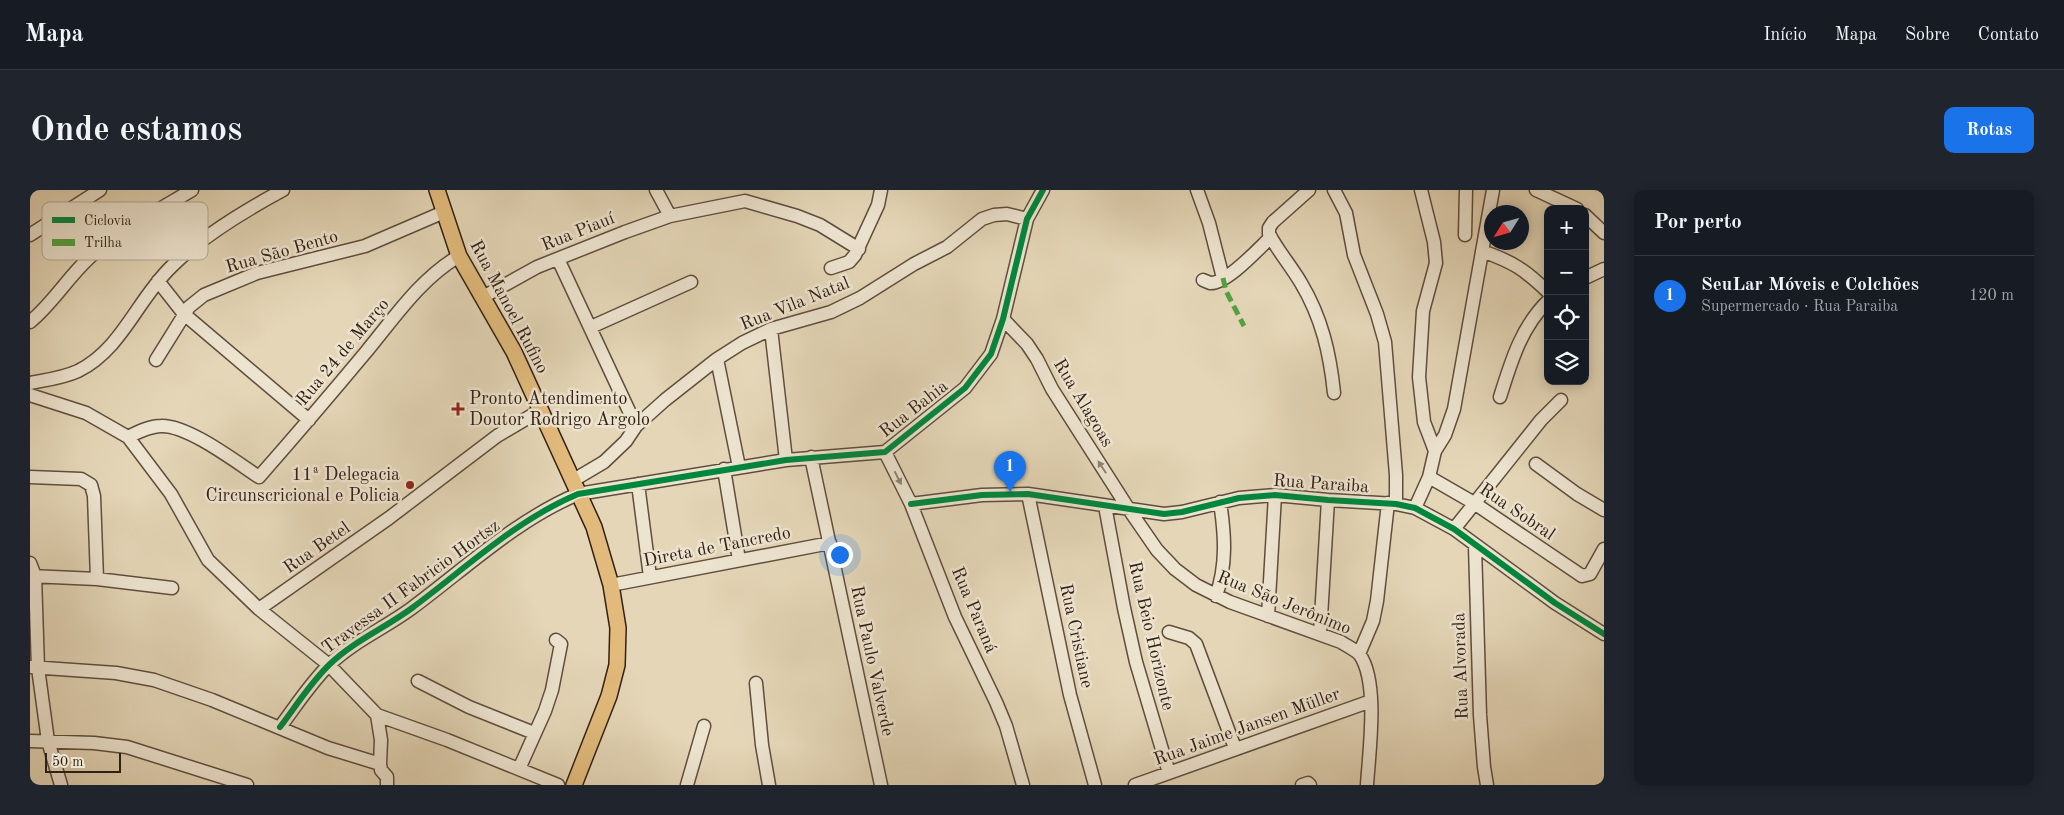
<!DOCTYPE html>
<html lang="pt">
<head>
<meta charset="utf-8">
<style>
  :root { --surface:#171b24; --page:#20242c; --text:#f1f3f6; --muted:#9ea1a6; --line:#363941; --accent:#1a73e8 }
  body { margin:0; font-family:"Old Standard TT",serif; background:var(--page); color:var(--text) }
  .controls { position:absolute; right:15px; top:15px; display:grid; overflow:hidden; border-radius:10px; box-shadow:0 2px 12px #0003 }
  .controls button { width:45px; height:45px; display:grid; place-items:center; padding:0; border:0; border-bottom:1px solid var(--line); background:var(--surface); color:var(--text); font:25px sans-serif }
  .compass { position:absolute; left:1454px; top:15px; width:45px; height:45px; border-radius:50%; background:var(--surface); box-shadow:0 2px 12px #0003; rotate:233deg }
  .scale { position:absolute; left:15px; bottom:12px; width:76px; box-sizing:border-box; padding-left:5px; border:2px solid #332015; border-top:0; font-size:14px; line-height:18px; white-space:nowrap; color:#332015; -webkit-text-stroke:4px #ede4d0; paint-order:stroke }
  .you { position:absolute; left:809px; top:364px; width:18px; height:18px; margin:-12px; border:4px solid #fff; border-radius:50%; background:#1a73e8; box-shadow:0 0 0 8px #1a73e833 }
  .badge { display:grid; place-items:center; width:32px; height:32px; border-radius:50%; background:var(--accent); color:#fff; font-size:16px; font-weight:700 }
  .pin { position:absolute; translate:-50% -41px; filter:drop-shadow(0 1px 2px #0008) }
  .pin::after { content:''; position:absolute; top:26px; width:18px; height:15px; background:inherit; clip-path:polygon(0 0,100% 0,50% 100%) }
  .list { margin:0; padding:0; list-style:none }
  h2 { display:flex; justify-content:space-between; align-items:center; height:65px; margin:0; padding:0 20px; font-size:21px }
  h2 small { font-size:16px; font-weight:400; color:var(--muted) }
  .list li { display:grid; grid-template-columns:32px 1fr auto; gap:15px; align-items:center; box-sizing:border-box; height:80px; padding:0 20px; border-top:1px solid var(--line) }
  .list b { display:block; font-size:19px; white-space:nowrap }
  .list p { margin:0; font-size:16px; white-space:nowrap; color:var(--muted) }
  .list em { font-size:16px; font-style:normal; color:var(--muted) }
  .icon { flex:none; width:28px; height:28px; fill:none; stroke:currentColor; stroke-width:2; stroke-linecap:round; stroke-linejoin:round }
  .map { position:relative; flex:none; width:1574px; height:595px; overflow:hidden; border-radius:10px }
  header { display:flex; align-items:center; gap:30px; box-sizing:border-box; height:70px; padding:0 25px; background:var(--surface); border-bottom:1px solid var(--line) }
  header strong { font-size:24px }
  nav { display:flex; gap:28px; margin-inline-start:auto; font-size:18px }
  .intro { display:flex; align-items:center; justify-content:space-between; box-sizing:border-box; height:120px; padding:0 30px }
  h1 { margin:0; font-size:35px }
  .button { padding:12px 22px; border-radius:10px; background:var(--accent); color:#fff; font-size:18px; font-weight:700 }
  main { display:flex; gap:30px; padding:0 30px }
  aside { flex:1; background:var(--surface); border-radius:10px; box-shadow:0 2px 12px #0003 }
  .map>svg:first-child { display:block }
  .lines { fill:none; stroke-linecap:round; stroke-linejoin:round }
  .minor-casing { stroke:#5f4e3e; stroke-width:15 }
  .major-casing { stroke:#332015; stroke-width:18 }
  .minor { stroke:#ede4d0; stroke-width:12 }
  .major { stroke:#e2bb7c; stroke-width:15 }
  .quiet { stroke:#52a240; stroke-width:5; stroke-dasharray:10 5; stroke-linecap:butt }
  .cycleway-casing { stroke:#ede4d0; stroke-width:9 }
  .cycleway { stroke:#00873e; stroke-width:6 }
  .oneway { fill:#908272 }
  .poi-dot { fill:#8f2418; stroke:#ede4d0; stroke-width:2 }
  .labels { text-anchor:middle; dominant-baseline:central; stroke-width:5; stroke-linejoin:round; paint-order:stroke }
  .street-label { font-size:18px; fill:#332015; stroke:#ede4d0 }
  .poi-label { font-size:18px; fill:#332015; stroke:#ede4d0; text-anchor:start }
  .key { fill:#ede4d0; stroke:#b5a998; stroke-width:1 }
  .key-label { font-size:14px; fill:#332015 }
</style>
</head>
<body>
<header>
<strong>Mapa</strong>
<nav><a>Início</a><a>Mapa</a><a>Sobre</a><a>Contato</a></nav>
</header>
<div class="intro"><h1>Onde estamos</h1><a class="button">Rotas</a></div>
<main>
<div class="map">
<svg width="1574" height="595" viewBox="0 0 1574 595">
  <rect width="100%" height="100%" fill="#e4d6b7"/>
  <filter id="stains"><feTurbulence type="fractalNoise" baseFrequency=".004" numOctaves="4"/><feColorMatrix values="0 0 0 0 .2 0 0 0 0 .09 0 0 0 0 .02 0 0 0 .5 -.17"/></filter>
  <radialGradient id="worn" r=".72"><stop offset=".6" stop-color="#630" stop-opacity="0"/><stop offset="1" stop-color="#630" stop-opacity=".3"/></radialGradient>
  <g class="lines">
    <!-- minor casing -->
    <g class="minor-casing">
      <path id="minor" d="M626 0 640 26
        M1167 0 1179 33 1193 88
        M1279 0 1243 32 1239 38V44C1248 61 1261 76 1271 93 1292 128 1300 164 1304 203
        M1304 0 1316 23 1324 65 1347 124 1355 152 1366 285V314
        M1391 0 1404 52 1406 73 1393 121 1389 187 1394 232 1405 261
        M1506 0 1547 19
        M1555 25 1574 43
        M0 45 70 0
        M1435 45 1436 0
        M1452 61C1483 72 1494 79 1518 102
        M528 69 606 236
        M801 78 819 72 825 65 848 15 851 0
        M1555 88 1574 79
        M1173 90C1175 91 1178 92 1180 93 1197 94 1229 58 1241 47
        M128 91 154 124 279 230
        M453 107 507 77 595 42 640 26 715 11 767 26 790 35 829 59
        M973 129 997 154 1007 169 1022 199 1098 318 1127 360 1145 379 1166 395 1200 412 1311 452C1317 456 1326 460 1330 465 1349 493 1339 562 1337 595
        M0 132C23 113 38 87 60 67 90 40 127 21 162 0
        M561 137 661 92
        M741 139 756 270
        M687 169 709 277
        M126 170 159 117 174 105 227 83 335 56 414 22
        M0 193C16 190 33 188 48 181 92 159 107 110 141 77 171 47 216 20 253 0
        M0 205 56 223 98 247 141 304 178 370 229 419 299 475 347 525 417 550 528 595
        M1470 207C1481 172 1491 137 1518 111
        M98 247C108 242 120 236 131 236 158 235 206 272 229 287 265 246 301 204 336 162 365 127 390 89 429 66
        M855 262 881 314 925 427 966 512 976 536 993 595
        M781 267 851 595
        M1506 274 1547 304 1574 320
        M694 279 709 370
        M0 287 51 289 61 295 64 306 67 389
        M1399 287 1444 313 1552 386 1560 384 1574 359
        M542 291 574 272 596 251 606 236 635 210 687 169 712 153 741 139 801 122 830 108 884 74 917 57 952 29 964 25 977 24 997 29
        M608 294 620 387
        M998 304 1040 505 1065 595
        M881 314 952 305 998 304 1134 324 1152 322 1209 308 1245 305 1298 310 1366 314 1385 318 1424 339 1525 413 1574 444
        M1075 316 1094 418 1106 472 1139 583
        M1385 318 1399 287 1405 261 1415 245 1424 219 1463 0
        M1424 339 1511 230 1531 210
        M1445 356 1450 525 1454 577 1457 595
        M0 373 5 386 8 478 18 551 31 595
        M0 386 67 389 142 398
        M581 395 800 353
        M1186 406C1197 375 1195 345 1190 312
        M229 419 359 328 467 246 511 220
        M1238 426 1245 305
        M1139 442 1159 448 1166 454 1205 558
        M1290 444 1298 310
        M1329 464 1343 431 1347 411 1358 313
        M0 477 86 483 124 490 182 510 298 558 350 574
        M388 491 439 517 504 543
        M726 493 732 555 739 595
        M347 525 351 550 350 574 351 580 357 587V595
        M250 537C266 516 281 492 300 474 324 451 355 438 382 418 436 378 486 330 548 304L756 270 855 262 935 198 961 164 973 129 997 29 1013 0
        M0 551 64 553 97 557 217 595
        M489 579 515 521 522 500 531 454 526 450
        M657 595 674 536
        M1105 595 1341 511
        M1272 595 1278 593 1280 595"/>
    </g>
    <!-- major casing -->
    <g class="major-casing">
      <path id="major" d="M407 0 429 66 484 162 564 337 581 395 588 438 587 475 579 506 544 595"/>
    </g>
    <!-- minor -->
    <use href="#minor" class="minor"/>
    <!-- major -->
    <use href="#major" class="major"/>
    <!-- quiet -->
    <path class="quiet" d="M1193 88 1196 101 1214 136"/>
    <!-- cycleway casing -->
    <g class="cycleway-casing">
      <path id="cycleway" d="M881 314 952 305 998 304 1134 324 1152 322 1209 308 1245 305 1298 310 1366 314 1385 318 1424 339 1525 413 1574 444
        M250 537C266 516 281 492 300 474 324 451 355 438 382 418 436 378 486 330 548 304L756 270 855 262 935 198 961 164 973 129 997 29 1013 0"/>
    </g>
    <!-- cycleway -->
    <use href="#cycleway" class="cycleway"/>
  </g>
  <!-- one-way arrows -->
  <defs><path id="oneway-solid" d="M-6-.8H1V-3.2L6.5 0L1 3.2V.8H-6Z" transform="scale(1.25)"/></defs>
  <g class="oneway">
    <use href="#oneway-solid" transform="translate(1072 277) rotate(-123)"/>
    <use href="#oneway-solid" transform="translate(868 288) rotate(63)"/>
  </g>
  <!-- markers -->
  <g class="poi-dot">
    <path d="M425.5 211.5h5v5h5v5h-5v5h-5v-5h-5v-5h5z"/>
    <circle cx="380" cy="295" r="5"/>
  </g>
  <g class="labels">
    <!-- street labels -->
    <g class="street-label">
      <text transform="translate(548 42) rotate(-22)">Rua Piauí</text>
      <text transform="translate(252 62) rotate(-16)">Rua São Bento</text>
      <text transform="translate(765 114) rotate(-22)">Rua Vila Natal</text>
      <text transform="translate(479 117) rotate(62)">Rua Manoel Rufino</text>
      <text transform="translate(313 162) rotate(-50)">Rua 24 de Março</text>
      <text transform="translate(1053 213) rotate(59)">Rua Alagoas</text>
      <text transform="translate(884 219) rotate(-38)">Rua Bahia</text>
      <text transform="translate(1291 294) rotate(4)">Rua Paraiba</text>
      <text transform="translate(1487 322) rotate(34)">Rua Sobral</text>
      <text transform="translate(687 357) rotate(-11)">Direta de Tancredo</text>
      <text transform="translate(287 358) rotate(-35)">Rua Betel</text>
      <text transform="translate(381 397) rotate(-36)">Travessa II Fabricio Hortsz</text>
      <text transform="translate(1254 413) rotate(22)">Rua São Jerônimo</text>
      <text transform="translate(944 420) rotate(67)">Rua Paraná</text>
      <text transform="translate(1046 446) rotate(78)">Rua Cristiane</text>
      <text transform="translate(1121 446) rotate(77)">Rua Beio Horizonte</text>
      <text transform="translate(842 471) rotate(78)">Rua Paulo Valverde</text>
      <text transform="translate(1431 476) rotate(-92)">Rua Alvorada</text>
      <text transform="translate(1217 537) rotate(-20)">Rua Jaime Jansen Müller</text>
    </g>
    <!-- poi labels -->
    <g class="poi-label">
      <text x="439" y="209">Pronto Atendimento<tspan x="439" dy="21">Doutor Rodrigo Argolo</tspan></text>
      <text x="370" y="285" text-anchor="end">11ª Delegacia<tspan x="370" dy="21">Circunscricional e Policia</tspan></text>
    </g>
  </g>
  <!-- legend -->
  <rect x="12" y="12" width="166" height="58" rx="8" class="key"/>
  <rect x="22" y="27" width="23" height="6" fill="#00873e"/>
  <rect x="22" y="49" width="23" height="7" fill="#52a240"/>
  <g class="key-label">
    <text x="54" y="35">Ciclovia</text>
    <text x="54" y="57">Trilha</text>
  </g>
  <rect width="100%" height="100%" filter="url(#stains)"/>
  <rect width="100%" height="100%" fill="url(#worn)"/>
</svg>
<div class="controls">
<button>+</button>
<button>−</button>
<button><svg class="icon" aria-label="locate" viewBox="0 0 24 24"><circle cx="12" cy="12" r="6"/><path d="M12 2v4M12 18v4M2 12h4M18 12h4"/></svg></button>
<button><svg class="icon" aria-label="layers" viewBox="0 0 24 24"><path d="M12 4l9 5-9 5-9-5zM3 14l9 5 9-5"/></svg></button>
</div>
<svg class="compass" viewBox="-18 -18 36 36"><path d="M0-13l5 13h-10z" fill="#e53935"/><path d="M0 13l5-13h-10z" fill="#9ea1a6"/></svg>
<div class="scale">50 m</div>
<div class="you"></div>
<div class="pin badge" style="left:980px;top:302px">1</div>
</div>
<aside>
<h2>Por perto<small></small></h2>
<ul class="list">
<li><span class="badge">1</span><div><b>SeuLar Móveis e Colchões</b><p>Supermercado · Rua Paraiba</p></div><em>120 m</em></li>
</ul>
</aside>
</main>
</body>
</html>
